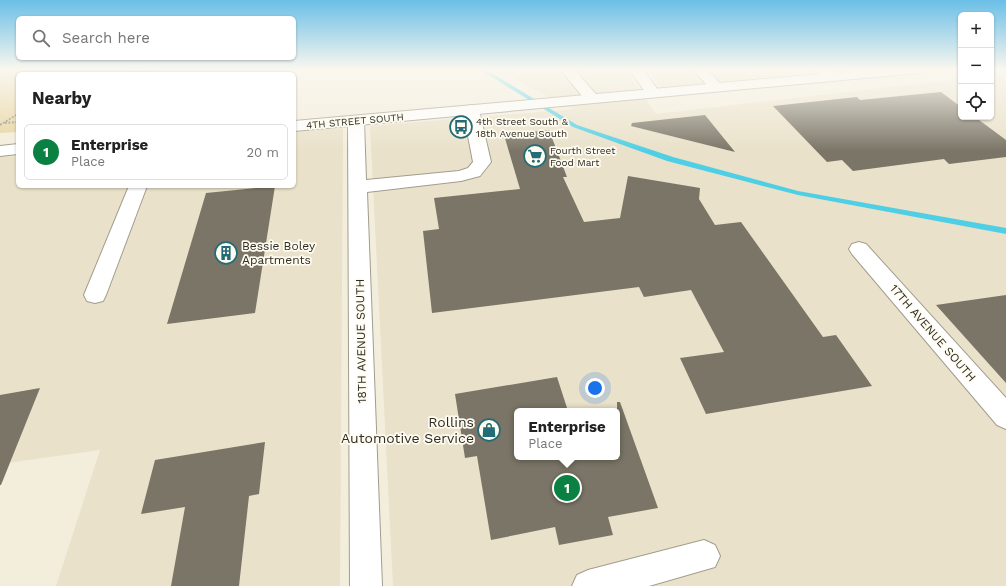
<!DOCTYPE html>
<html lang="en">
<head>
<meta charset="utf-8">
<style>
  :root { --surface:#fff; --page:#f6f6f6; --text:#222; --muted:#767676; --line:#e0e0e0; --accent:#0b8043 }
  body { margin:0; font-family:"Work Sans",sans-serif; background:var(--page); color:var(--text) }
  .controls { position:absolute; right:12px; top:12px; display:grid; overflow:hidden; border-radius:6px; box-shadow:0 1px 3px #0004 }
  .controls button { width:36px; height:36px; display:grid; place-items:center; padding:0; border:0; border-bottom:1px solid var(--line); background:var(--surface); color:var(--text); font:20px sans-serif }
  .you { position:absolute; left:595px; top:388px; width:14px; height:14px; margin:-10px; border:3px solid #fff; border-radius:50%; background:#1a73e8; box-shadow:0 0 0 6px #1a73e833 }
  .badge { display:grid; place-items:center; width:26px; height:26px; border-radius:50%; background:var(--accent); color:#fff; font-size:13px; font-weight:700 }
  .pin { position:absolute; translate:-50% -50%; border:2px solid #fff; box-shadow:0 1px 4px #0006 }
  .popup { position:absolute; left:514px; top:408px; width:106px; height:52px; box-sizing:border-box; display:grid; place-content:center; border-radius:6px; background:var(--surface); filter:drop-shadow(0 1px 3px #0005); font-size:13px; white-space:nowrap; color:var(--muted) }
  .popup b { font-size:15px; color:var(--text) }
  .popup::after { content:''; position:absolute; left:50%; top:100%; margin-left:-8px; border:8px solid transparent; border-top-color:var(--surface) }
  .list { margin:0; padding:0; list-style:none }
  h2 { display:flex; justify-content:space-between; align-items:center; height:52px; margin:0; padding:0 16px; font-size:17px }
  h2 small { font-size:13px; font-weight:400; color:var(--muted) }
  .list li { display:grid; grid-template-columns:26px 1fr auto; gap:12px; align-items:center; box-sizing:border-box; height:56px; margin:0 8px 8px; padding:0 8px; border:1px solid var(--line); border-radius:6px }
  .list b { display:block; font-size:15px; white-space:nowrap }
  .list p { margin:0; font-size:13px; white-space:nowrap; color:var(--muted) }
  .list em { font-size:13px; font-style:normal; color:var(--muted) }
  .icon { flex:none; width:22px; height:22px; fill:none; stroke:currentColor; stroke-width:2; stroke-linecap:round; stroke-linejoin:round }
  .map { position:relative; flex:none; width:1006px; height:586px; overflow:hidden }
  .search { position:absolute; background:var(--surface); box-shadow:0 1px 3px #0004; left:16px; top:16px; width:280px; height:44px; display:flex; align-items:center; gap:10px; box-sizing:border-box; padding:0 14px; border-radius:6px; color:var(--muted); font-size:15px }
  .panel { position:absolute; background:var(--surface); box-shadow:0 1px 3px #0004; left:16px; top:72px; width:280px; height:116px; border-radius:6px }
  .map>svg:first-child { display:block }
  .built { fill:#e9e1c9; fill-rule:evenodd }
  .green { fill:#e6d4a0 }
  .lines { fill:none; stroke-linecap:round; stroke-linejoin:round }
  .stream { fill:#4ecfe6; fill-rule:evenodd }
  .building { fill:#7a7566 }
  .minor-casing { stroke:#a29d8d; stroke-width:2 }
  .major-casing { stroke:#a29d8d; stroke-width:2 }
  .path { stroke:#949084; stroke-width:2; stroke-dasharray:2 1.5; stroke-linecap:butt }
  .minor { fill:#fff; fill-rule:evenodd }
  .major { fill:#fff; fill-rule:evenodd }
  .labels { text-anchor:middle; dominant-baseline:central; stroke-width:3.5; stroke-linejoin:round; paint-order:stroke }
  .far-street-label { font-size:10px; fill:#2e2c25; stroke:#fefbf0 }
  .far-poi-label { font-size:10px; fill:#2e2c25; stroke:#fefbf0; text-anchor:start }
  .poi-label { font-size:12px; fill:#2e2c25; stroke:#fefbf0; text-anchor:start }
  .street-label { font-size:12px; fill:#2e2c25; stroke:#fefbf0 }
  .near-poi-label { font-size:14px; fill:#2e2c25; stroke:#fefbf0; text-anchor:end }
</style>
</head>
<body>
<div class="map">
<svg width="1006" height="586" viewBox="0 0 1006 586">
  <rect width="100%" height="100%" fill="#f3eddc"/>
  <!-- built -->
  <path class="built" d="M501 69H625L656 114 961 79V117H991V77L1006 75V586H393L370 126 573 109 523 84ZM517 411H617V457H517Z
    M647 69H856L661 87Z
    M343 128 340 586H56L100 450 0 464V157L18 156V186H294V132Z"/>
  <!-- green -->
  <path class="green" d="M0 69H165L162 74H18V132L0 133Z"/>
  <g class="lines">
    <!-- stream -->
    <path class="stream" d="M479 69H485L577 125 673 157 798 191 1006 228V234L798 195 667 161 573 127Z"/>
  </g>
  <!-- building -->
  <path class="building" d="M941 92 961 107V117H975L1006 140V157L949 164 944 159 853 171 842 160 827 162 773 106 857 97 860 100Z
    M705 115 735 152 631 126 632 123Z
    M549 130 567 177H563L584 222 620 218 628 176 700 188 699 199 715 225 741 222 823 337 836 335 872 386 706 414 680 358 724 352 691 290 644 297 639 287 432 313 423 231 439 229 434 198 520 189 504 135Z
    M275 186 255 313 167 324 206 193Z
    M1006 295V383L936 305Z
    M557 377 568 411H517V457H617V402H620L658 508 608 517 613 535 559 545 555 527 491 540 477 456 465 458 455 394Z
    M40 388 1 485H0V395Z
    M265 442 259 494 249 496 239 586H171L185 507 141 514 155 460Z"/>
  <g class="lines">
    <!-- minor casing -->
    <g class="minor-casing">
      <path id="minor" d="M180 69H194L192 74H178Z
        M560 69H574L600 99 597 102H587Z
        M629 69H643L660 93 658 96H648Z
        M693 69H707L723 87 721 90H711Z
        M815 69H830L838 76 836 79C827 81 820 76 815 69Z
        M471 105 477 107 479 110 491 162 480 176 461 181 367 192 382 586H350L348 121 350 118 356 116 362 118 364 121 366 180 459 171 468 168 473 162 463 110 465 107Z
        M129 186H147L106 295 103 301 95 303 87 301 84 295Z
        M859 242 866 244 1006 398V429L997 425 852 254 849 249 852 244Z
        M704 540 715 545 720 556 715 567 649 586H572L577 575 588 570Z"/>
    </g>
    <!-- major casing -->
    <g class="major-casing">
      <path id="major" d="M876 69H925L923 72 918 73 294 131V121Z
        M18 144V154L0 156V146Z"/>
    </g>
    <!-- path -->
    <path class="path" d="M111 74 161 69
      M159 74 161 69
      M5 123 18 122
      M0 125 18 114"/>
    <!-- minor -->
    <use href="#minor" class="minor"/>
    <!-- major -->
    <use href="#major" class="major"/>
  </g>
  <!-- sky -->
  <linearGradient id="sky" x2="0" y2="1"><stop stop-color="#6abfe7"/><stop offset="0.46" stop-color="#faf7ef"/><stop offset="1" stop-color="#faf7ef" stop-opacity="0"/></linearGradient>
  <rect width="1006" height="151" fill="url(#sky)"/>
  <!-- icons -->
  <defs>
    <g id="bus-ring" transform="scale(1.15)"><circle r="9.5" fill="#fefbf0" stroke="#236b77" stroke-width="1.5"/><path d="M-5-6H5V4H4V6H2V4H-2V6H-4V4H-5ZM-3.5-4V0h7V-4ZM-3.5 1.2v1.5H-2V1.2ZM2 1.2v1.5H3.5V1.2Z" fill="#236b77"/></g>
    <g id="supermarket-ring" transform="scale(1.15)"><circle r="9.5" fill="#fefbf0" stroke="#236b77" stroke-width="1.5"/><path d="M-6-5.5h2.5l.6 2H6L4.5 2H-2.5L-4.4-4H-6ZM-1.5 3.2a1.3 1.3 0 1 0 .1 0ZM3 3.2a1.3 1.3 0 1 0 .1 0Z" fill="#236b77"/></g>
    <g id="building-ring" transform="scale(1.15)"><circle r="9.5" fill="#fefbf0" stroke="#236b77" stroke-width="1.5"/><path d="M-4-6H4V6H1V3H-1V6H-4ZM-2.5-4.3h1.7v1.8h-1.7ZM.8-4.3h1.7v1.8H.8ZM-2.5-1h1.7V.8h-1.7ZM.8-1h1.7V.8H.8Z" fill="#236b77"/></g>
    <g id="shop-ring" transform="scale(1.15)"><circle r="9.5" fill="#fefbf0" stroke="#236b77" stroke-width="1.5"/><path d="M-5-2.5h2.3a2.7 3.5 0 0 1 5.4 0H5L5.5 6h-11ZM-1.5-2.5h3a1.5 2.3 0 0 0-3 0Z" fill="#236b77"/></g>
  </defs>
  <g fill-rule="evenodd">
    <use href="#bus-ring" x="461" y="127"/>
    <use href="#supermarket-ring" x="535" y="156"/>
    <use href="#building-ring" x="226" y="253"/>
    <use href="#shop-ring" x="489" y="430"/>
  </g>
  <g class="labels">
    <!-- far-street labels -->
    <g class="far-street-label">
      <text transform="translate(355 121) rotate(-5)">4TH STREET SOUTH</text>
    </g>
    <!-- far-poi labels -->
    <g class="far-poi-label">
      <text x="476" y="121">4th Street South &amp;<tspan x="476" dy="12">18th Avenue South</tspan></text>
      <text x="550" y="150">Fourth Street<tspan x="550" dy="12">Food Mart</tspan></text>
    </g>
    <!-- poi labels -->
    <g class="poi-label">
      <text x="242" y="246">Bessie Boley<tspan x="242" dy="14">Apartments</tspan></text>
    </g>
    <!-- street labels -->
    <g class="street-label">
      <text transform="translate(933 333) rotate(49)">17TH AVENUE SOUTH</text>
      <text transform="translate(361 341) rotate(-91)">18TH AVENUE SOUTH</text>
    </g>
    <!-- near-poi labels -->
    <g class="near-poi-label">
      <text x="474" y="422">Rollins<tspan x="474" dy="16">Automotive Service</tspan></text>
    </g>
  </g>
</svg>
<div class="controls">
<button>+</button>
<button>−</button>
<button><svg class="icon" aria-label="locate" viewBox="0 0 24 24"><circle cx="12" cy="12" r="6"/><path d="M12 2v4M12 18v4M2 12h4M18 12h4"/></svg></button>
</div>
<div class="you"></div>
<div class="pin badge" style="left:567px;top:488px">1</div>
<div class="popup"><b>Enterprise</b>Place</div>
<div class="search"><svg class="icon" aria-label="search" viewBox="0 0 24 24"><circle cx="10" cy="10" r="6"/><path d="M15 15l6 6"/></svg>Search here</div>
<section class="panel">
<h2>Nearby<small></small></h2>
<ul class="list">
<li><span class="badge">1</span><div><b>Enterprise</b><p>Place</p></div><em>20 m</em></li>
</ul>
</section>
</div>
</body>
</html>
